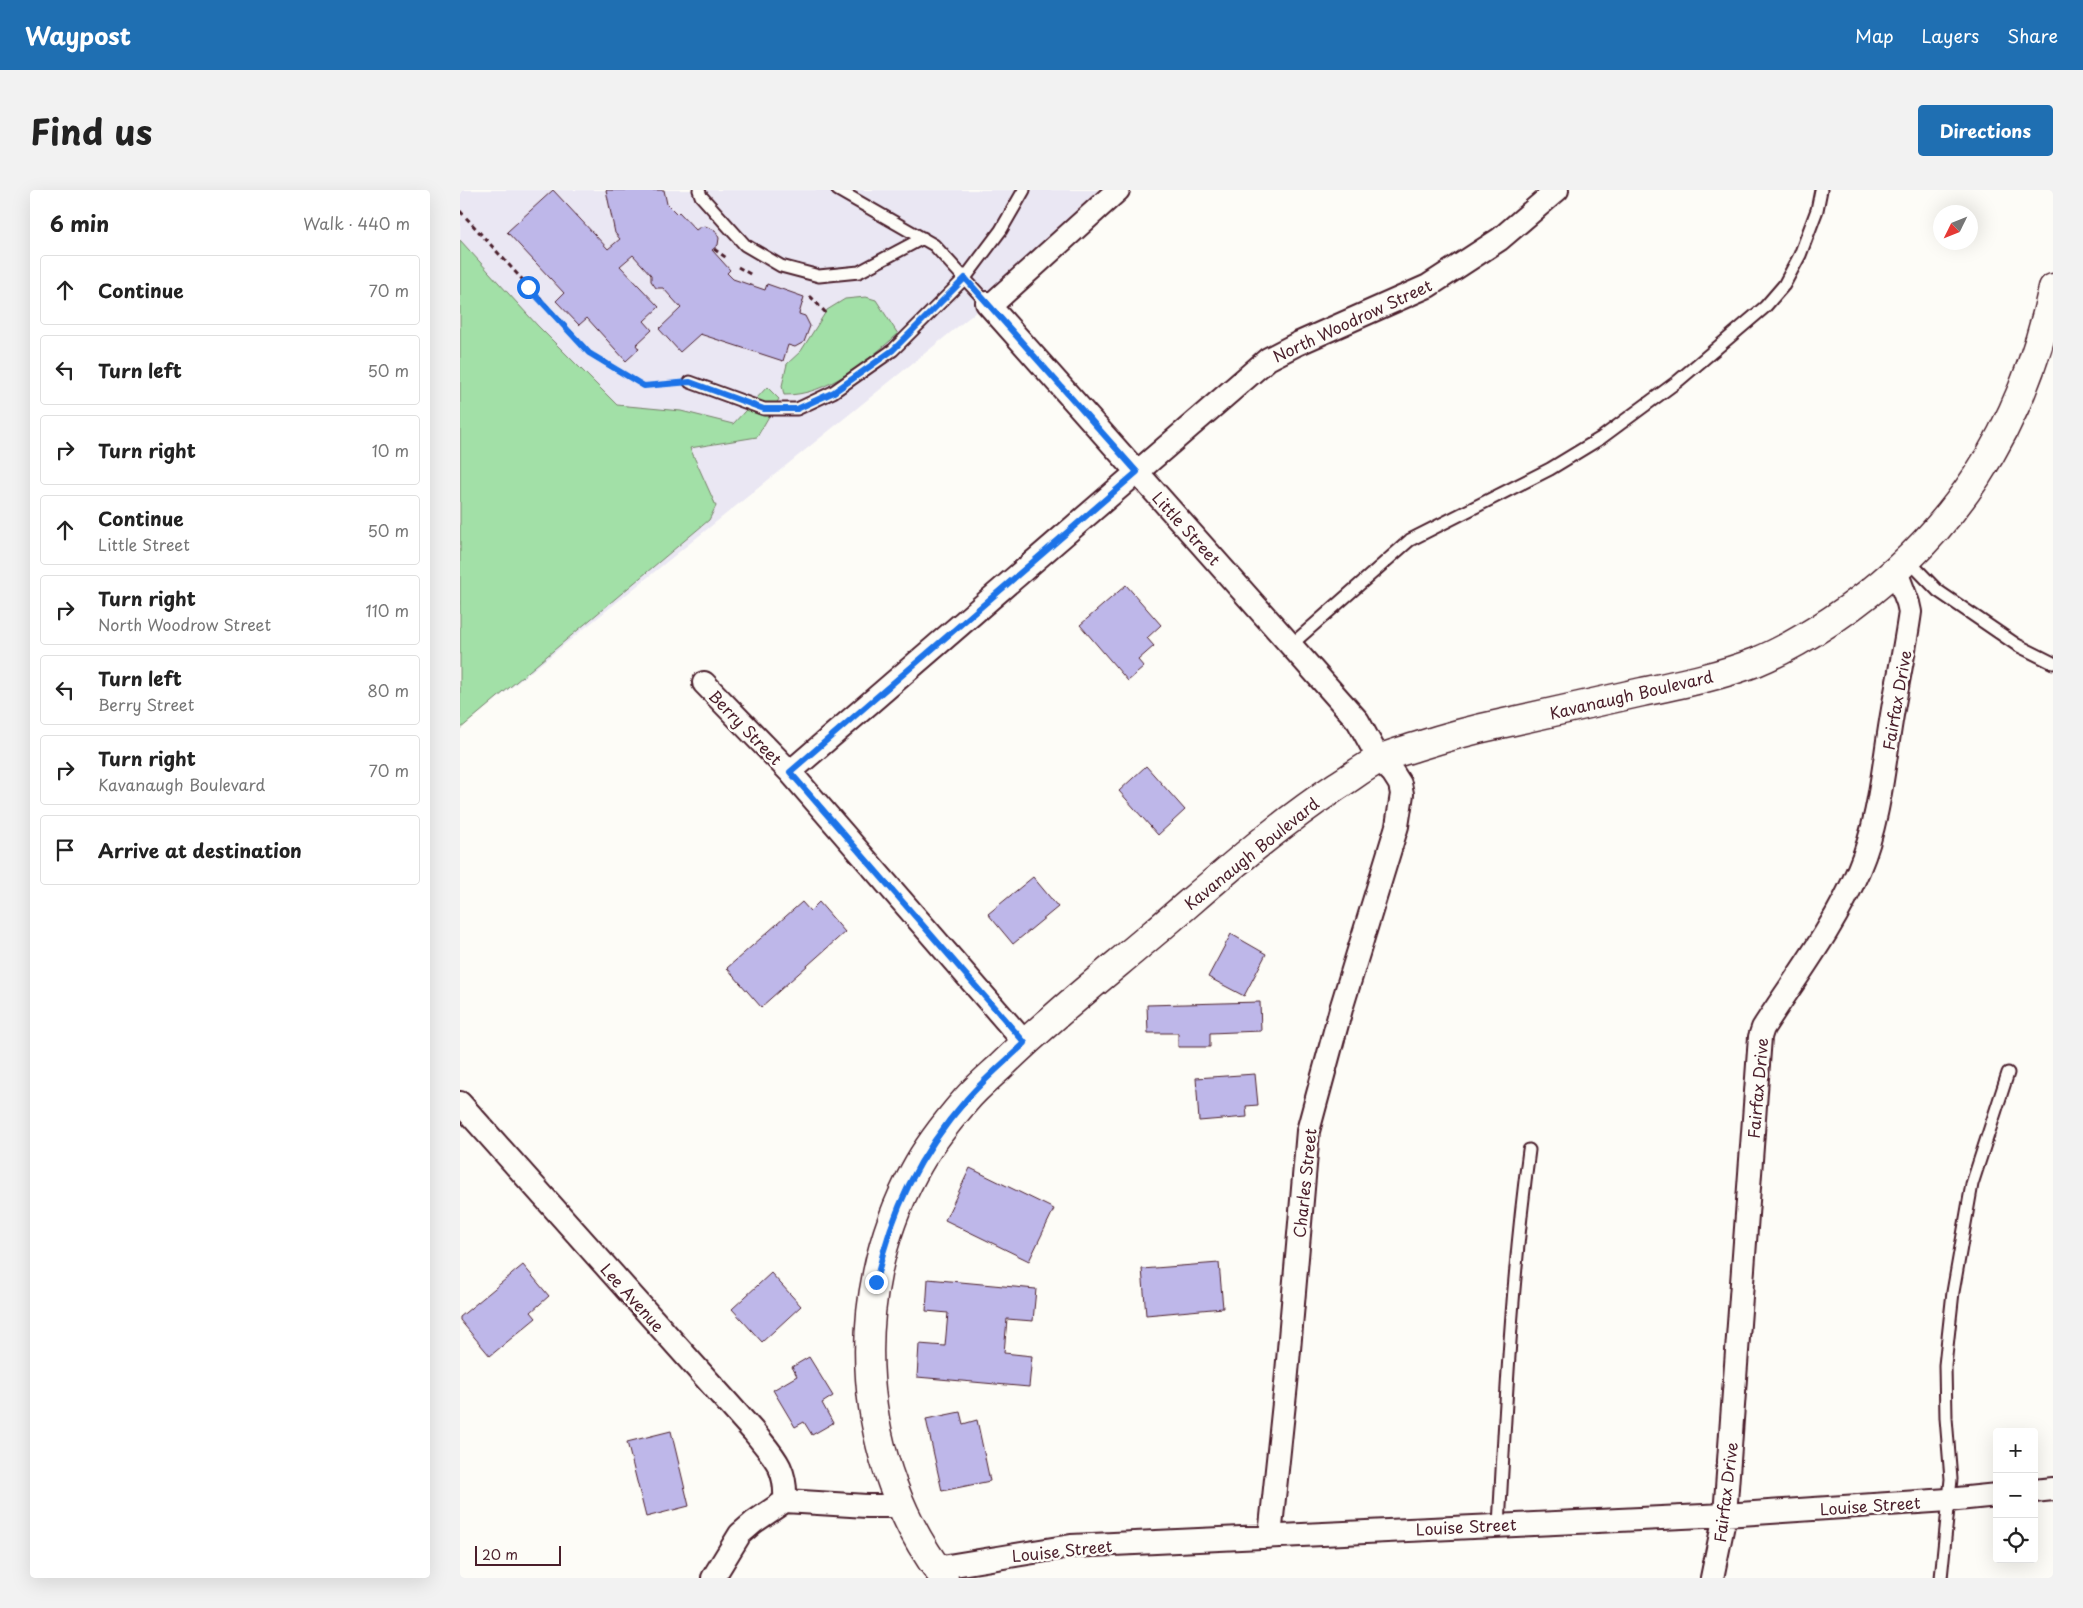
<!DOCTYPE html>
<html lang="en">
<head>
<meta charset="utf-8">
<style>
  :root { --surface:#fff; --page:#f2f2f2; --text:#222; --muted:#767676; --line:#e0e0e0; --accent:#1f6fb2 }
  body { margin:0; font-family:"Playpen Sans",sans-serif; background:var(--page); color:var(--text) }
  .controls { position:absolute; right:15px; bottom:15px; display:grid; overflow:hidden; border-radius:5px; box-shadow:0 5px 20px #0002 }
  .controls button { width:45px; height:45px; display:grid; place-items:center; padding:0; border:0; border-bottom:1px solid var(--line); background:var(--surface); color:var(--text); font:25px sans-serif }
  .compass { position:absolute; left:1473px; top:15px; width:45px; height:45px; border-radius:50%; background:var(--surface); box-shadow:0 5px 20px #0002; rotate:227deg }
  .scale { position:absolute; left:15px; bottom:12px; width:86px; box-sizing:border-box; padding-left:5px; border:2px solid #4a1f2b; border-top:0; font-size:14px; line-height:18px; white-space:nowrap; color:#4a1f2b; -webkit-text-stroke:4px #fdfcf7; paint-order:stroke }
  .stop { position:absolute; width:15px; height:15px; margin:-11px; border:4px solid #1a73e8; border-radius:50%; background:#fff }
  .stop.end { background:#1a73e8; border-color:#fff; box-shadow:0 1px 5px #0008 }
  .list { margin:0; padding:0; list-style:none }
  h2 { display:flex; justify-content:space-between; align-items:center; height:65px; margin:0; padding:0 20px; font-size:21px }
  h2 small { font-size:16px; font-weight:400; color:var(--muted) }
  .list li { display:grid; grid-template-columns:32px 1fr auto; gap:15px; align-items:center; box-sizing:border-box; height:70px; margin:0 10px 10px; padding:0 10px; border:1px solid var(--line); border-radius:5px }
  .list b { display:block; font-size:19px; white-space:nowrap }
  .list p { margin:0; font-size:16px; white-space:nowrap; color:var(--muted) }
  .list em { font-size:16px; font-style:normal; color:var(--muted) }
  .icon { flex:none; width:28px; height:28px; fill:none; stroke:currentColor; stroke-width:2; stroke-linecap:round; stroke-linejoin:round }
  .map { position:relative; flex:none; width:1593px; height:1388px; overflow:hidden; border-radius:5px }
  header { display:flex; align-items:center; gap:30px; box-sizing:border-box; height:70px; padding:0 25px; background:var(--accent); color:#fff }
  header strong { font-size:24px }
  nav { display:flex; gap:28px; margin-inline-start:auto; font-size:18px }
  .intro { display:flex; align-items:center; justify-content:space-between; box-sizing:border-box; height:120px; padding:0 30px }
  h1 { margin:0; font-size:35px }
  .button { padding:12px 22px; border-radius:5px; background:var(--accent); color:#fff; font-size:18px; font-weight:700 }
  main { display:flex; gap:30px; padding:0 30px }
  aside { flex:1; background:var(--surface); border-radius:5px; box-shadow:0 5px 20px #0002 }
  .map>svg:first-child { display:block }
  .built { fill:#eae7f3 }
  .green { fill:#a2e0a7; stroke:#768069 }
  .building { fill:#beb7e9; stroke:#4a1f2b }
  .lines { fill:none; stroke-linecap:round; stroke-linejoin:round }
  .lane-casing { stroke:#4a1f2b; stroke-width:15 }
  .street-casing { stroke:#4a1f2b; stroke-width:26 }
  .secondary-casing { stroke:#4a1f2b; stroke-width:31 }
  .path { stroke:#4a1f2b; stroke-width:3; stroke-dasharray:5 4; stroke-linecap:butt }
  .lane { stroke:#fdfcf7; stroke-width:11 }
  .street { stroke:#fdfcf7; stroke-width:22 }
  .secondary { stroke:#fdfcf7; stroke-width:28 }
  .route { stroke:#1a73e8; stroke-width:6 }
  .labels { text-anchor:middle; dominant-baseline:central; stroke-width:5; stroke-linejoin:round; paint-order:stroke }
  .street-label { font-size:16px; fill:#4a1f2b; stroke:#fdfcf7 }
</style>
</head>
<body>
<header>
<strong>Waypost</strong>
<nav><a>Map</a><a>Layers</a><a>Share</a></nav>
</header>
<div class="intro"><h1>Find us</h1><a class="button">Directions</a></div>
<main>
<aside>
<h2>6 min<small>Walk · 440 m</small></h2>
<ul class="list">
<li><svg class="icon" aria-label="ahead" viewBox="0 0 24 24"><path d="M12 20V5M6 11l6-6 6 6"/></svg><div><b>Continue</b></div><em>70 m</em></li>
<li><svg class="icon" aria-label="left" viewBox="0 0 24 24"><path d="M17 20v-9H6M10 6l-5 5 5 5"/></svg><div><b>Turn left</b></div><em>50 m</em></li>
<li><svg class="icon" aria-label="right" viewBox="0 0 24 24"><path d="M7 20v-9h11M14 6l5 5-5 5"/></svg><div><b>Turn right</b></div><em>10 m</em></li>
<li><svg class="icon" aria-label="ahead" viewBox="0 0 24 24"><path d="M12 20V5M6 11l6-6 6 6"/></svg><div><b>Continue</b><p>Little Street</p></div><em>50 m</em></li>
<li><svg class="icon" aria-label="right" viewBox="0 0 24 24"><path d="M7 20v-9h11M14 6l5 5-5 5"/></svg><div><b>Turn right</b><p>North Woodrow Street</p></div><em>110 m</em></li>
<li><svg class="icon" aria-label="left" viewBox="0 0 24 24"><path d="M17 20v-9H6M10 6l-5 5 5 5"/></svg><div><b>Turn left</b><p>Berry Street</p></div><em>80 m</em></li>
<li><svg class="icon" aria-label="right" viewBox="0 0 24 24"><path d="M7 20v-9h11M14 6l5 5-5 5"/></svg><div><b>Turn right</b><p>Kavanaugh Boulevard</p></div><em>70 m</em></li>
<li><svg class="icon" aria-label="arrive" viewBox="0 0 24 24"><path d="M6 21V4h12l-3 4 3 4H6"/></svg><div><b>Arrive at destination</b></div></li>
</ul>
</aside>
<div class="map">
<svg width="1593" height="1388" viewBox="0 0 1593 1388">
  <rect width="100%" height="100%" fill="#fdfcf7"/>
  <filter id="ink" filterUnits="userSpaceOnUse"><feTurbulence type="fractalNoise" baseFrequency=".02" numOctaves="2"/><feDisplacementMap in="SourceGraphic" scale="10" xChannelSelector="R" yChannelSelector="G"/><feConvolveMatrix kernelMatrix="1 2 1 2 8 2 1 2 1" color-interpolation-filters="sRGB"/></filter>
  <g filter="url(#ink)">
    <!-- built -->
    <path class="built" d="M0 0H643L527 113 0 539Z"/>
    <!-- green -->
    <path class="green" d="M0 50 77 135 157 215 221 221 273 234 307 197 319 209 297 247 230 258 256 316 249 330 0 539Z
      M406 107 416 110 438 144C408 170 367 206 324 205L322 196 327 174 341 161 367 120 385 109Z"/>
    <!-- building -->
    <path class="building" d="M93 0 148 59 160 49 155 43 146 0H204L207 14 217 24 219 22 236 40 240 37 245 36 255 40 259 48 258 55 252 60 270 80 267 83 273 89 305 100 307 94 344 107 339 124 345 126 350 136 344 152 335 157 328 155 323 171 240 144 220 162 199 139 221 118 203 98H196L191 91V85L173 65 160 76 199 117 184 131 192 140 176 155 179 159 166 171 127 128 119 135 96 111 104 103 47 42Z
      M666 395 701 435 687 448 694 456 678 470 684 477 668 491 620 435Z
      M686 576 725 620 698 645 659 601Z
      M573 687 598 717 553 754 528 724Z
      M342 712 350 721 359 712 385 742 301 817 267 778Z
      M771 744 806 764 784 806 748 787Z
      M800 812 801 841 750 843V857H718V843H688L687 815Z
      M795 884 798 915 786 916 787 927 739 931 736 888Z
      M510 978 594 1019 569 1071 485 1030Z
      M759 1073 763 1118 686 1125 682 1079Z
      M63 1075 89 1106 71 1122 76 1128 30 1166 0 1130V1127Z
      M311 1083 341 1116 302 1152 272 1119Z
      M468 1089 576 1099 573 1131 547 1129 544 1163 572 1166 569 1197 457 1187 459 1154 485 1156 488 1123 466 1121Z
      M349 1167 373 1206 362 1213 373 1233 352 1245 344 1232 335 1237 313 1200 337 1186 332 1177Z
      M500 1222 503 1234 517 1230 530 1291 482 1301 466 1229Z
      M211 1241 229 1316 186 1327 167 1252Z"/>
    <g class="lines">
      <!-- lane casing -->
      <g class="lane-casing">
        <path id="lane" d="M239 0 241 6 285 55 321 76 359 86 399 82 463 48
          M378 0 474 55 527 113
          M230 192 304 219H337L373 202 433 160 505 88 541 40 564 0
          M1447 369 1478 401 1557 455 1593 473
          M831 455 950 350 1090 279 1141 248 1218 191 1305 117 1324 95 1340 65 1357 20 1361 0
          M1039 1335C1046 1210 1052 1085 1069 960
          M1481 1388 1491 1289 1486 1228 1485 1175 1493 1102 1512 994 1548 883"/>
      </g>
      <!-- street casing -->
      <g class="street-casing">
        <path id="street" d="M527 113 898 531 919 569 933 583 940 594 942 604 937 636 881 819 848 941 826 1194 810 1346
          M530 116 658 0
          M244 493 330 582 565 853
          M330 582 808 169 837 154 968 96 1040 49 1097 0
          M0 913 293 1241C313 1266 327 1277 325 1311
          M1574 1301 1593 1299
          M476 1378 611 1356 1265 1325 1488 1310 1537 1305
          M253 1388 280 1344 294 1332 325 1311 407 1316H440
          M1252 1388 1265 1325 1300 847 1303 838C1336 787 1375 736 1399 679 1419 632 1423 580 1431 531 1437 494 1445 459 1450 422L1448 413 1436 381"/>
      </g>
      <!-- secondary casing -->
      <g class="secondary-casing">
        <path id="secondary" d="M484 1388C396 1273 385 1109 454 982 467 957 486 933 505 911 515 899 528 888 540 877 589 829 642 787 694 743 754 692 812 639 877 596 890 588 904 577 918 570 929 564 943 561 955 557 983 548 1011 540 1040 534 1087 523 1135 513 1182 502 1220 494 1260 486 1296 472 1323 461 1348 446 1372 430 1493 349 1563 239 1593 98"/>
      </g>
      <!-- path -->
      <path class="path" d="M0 21 129 163 184 196 212 193
        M254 59 268 69
        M278 77 292 85
        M350 106 366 123"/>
      <!-- lane -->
      <use href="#lane" class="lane"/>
      <!-- street -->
      <use href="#street" class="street"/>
      <!-- secondary -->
      <use href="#secondary" class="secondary"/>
    </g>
  </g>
  <g class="lines" filter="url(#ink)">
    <!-- route -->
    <path class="route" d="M68 97 129 163 184 196 230 192 304 219H337L374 202 433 160 505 88 677 282 330 582 565 853C546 871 524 889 507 909 459 964 431 1021 416 1092"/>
  </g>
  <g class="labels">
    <!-- street labels -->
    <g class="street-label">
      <text transform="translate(892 130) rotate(-25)">North Woodrow Street</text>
      <text transform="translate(727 338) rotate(48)">Little Street</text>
      <text transform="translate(1171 504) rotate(-13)">Kavanaugh Boulevard</text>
      <text transform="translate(1436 510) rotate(-80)">Fairfax Drive</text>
      <text transform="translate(286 537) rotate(46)">Berry Street</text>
      <text transform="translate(791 663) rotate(-39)">Kavanaugh Boulevard</text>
      <text transform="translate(1297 898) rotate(-85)">Fairfax Drive</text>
      <text transform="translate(844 993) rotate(-84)">Charles Street</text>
      <text transform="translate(173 1107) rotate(48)">Lee Avenue</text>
      <text transform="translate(1265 1302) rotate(-83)">Fairfax Drive</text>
      <text transform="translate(1410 1315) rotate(-4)">Louise Street</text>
      <text transform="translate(1006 1336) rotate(-3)">Louise Street</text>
      <text transform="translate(602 1360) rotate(-6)">Louise Street</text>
    </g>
  </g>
</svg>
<div class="controls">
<button>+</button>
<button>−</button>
<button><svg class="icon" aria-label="locate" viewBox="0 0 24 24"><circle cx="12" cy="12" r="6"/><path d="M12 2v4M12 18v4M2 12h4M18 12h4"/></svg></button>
</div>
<svg class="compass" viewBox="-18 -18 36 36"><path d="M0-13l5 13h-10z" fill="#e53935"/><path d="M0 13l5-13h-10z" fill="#767676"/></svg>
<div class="scale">20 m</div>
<div class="stop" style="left:68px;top:97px"></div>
<div class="stop end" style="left:416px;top:1092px"></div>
</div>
</main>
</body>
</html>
